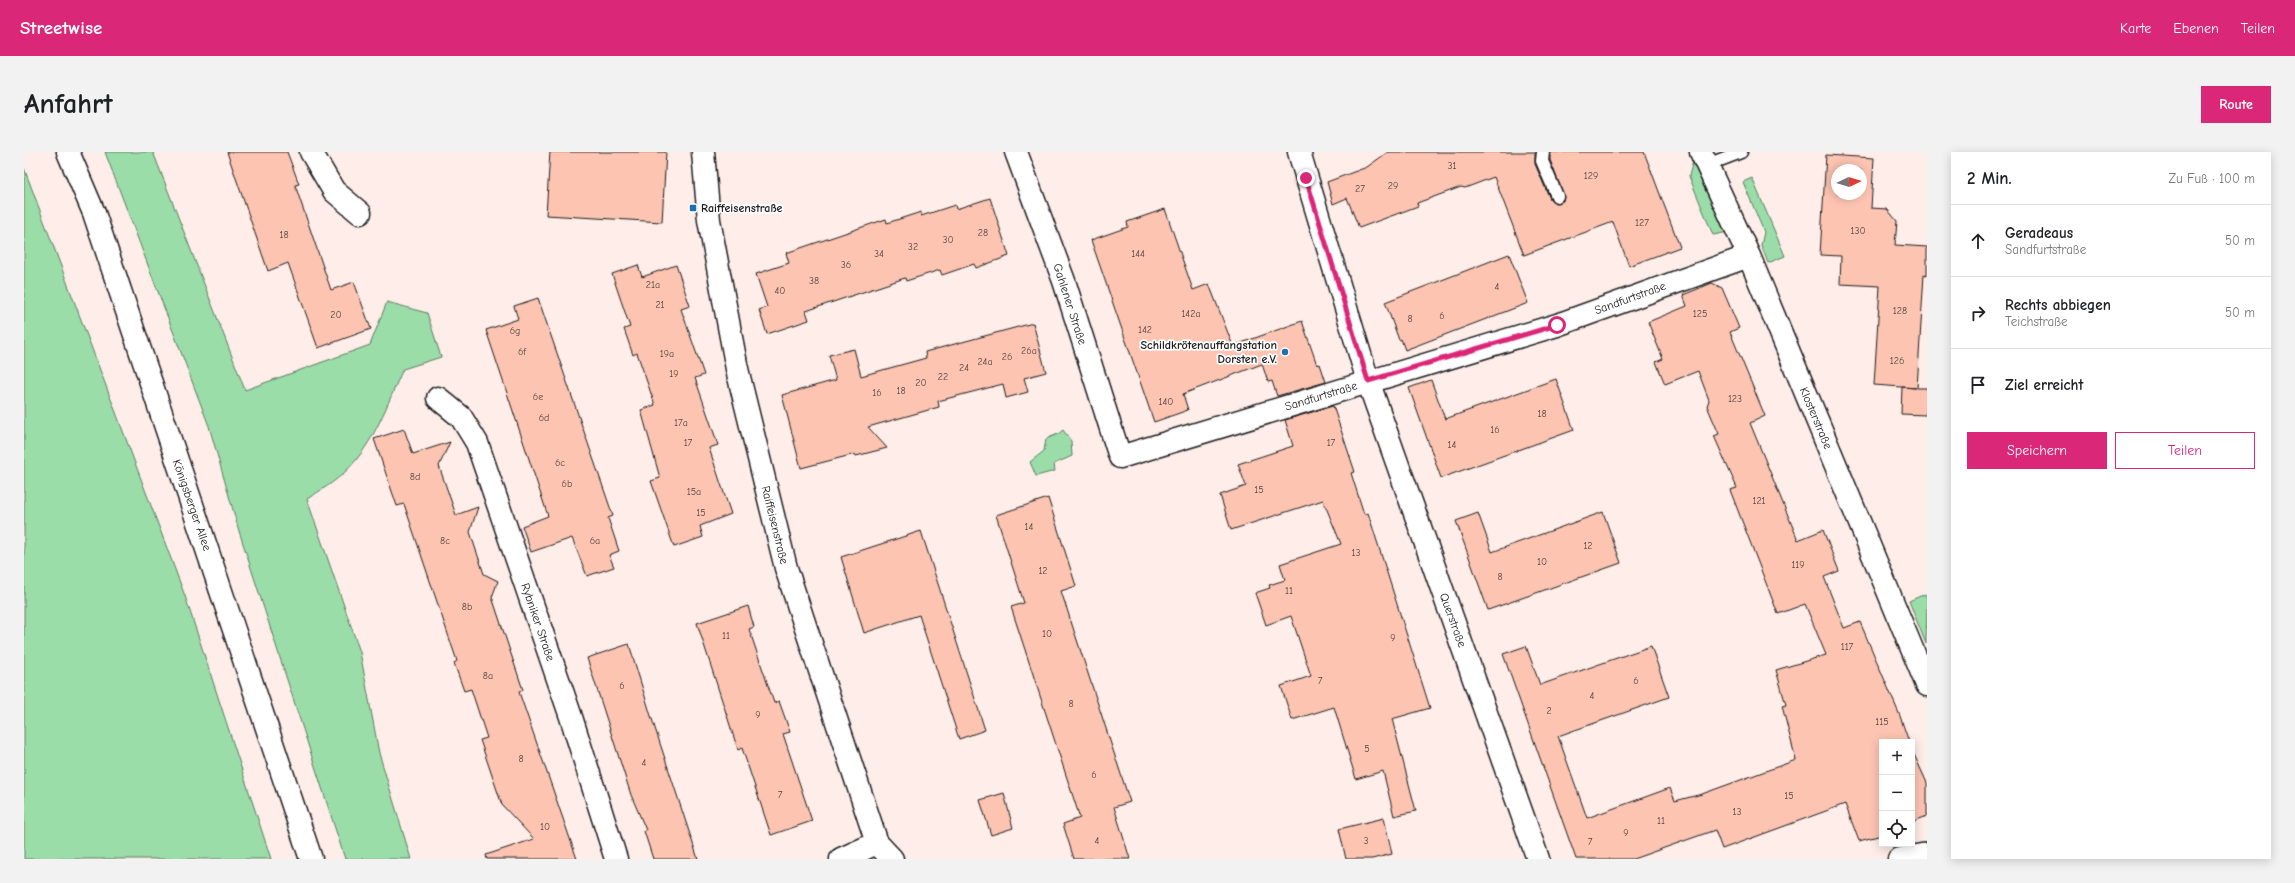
<!DOCTYPE html>
<html lang="de">
<head>
<meta charset="utf-8">
<style>
  :root { --surface:#fff; --page:#f2f2f2; --text:#202124; --muted:#757577; --line:#e0e0e0; --accent:#db2777 }
  body { margin:0; font-family:"Comic Neue",sans-serif; background:var(--page); color:var(--text) }
  .controls { position:absolute; right:12px; bottom:12px; display:grid; overflow:hidden; border-radius:0px; box-shadow:0 2px 10px #0003 }
  .controls button { width:36px; height:36px; display:grid; place-items:center; padding:0; border:0; border-bottom:1px solid var(--line); background:var(--surface); color:var(--text); font:20px sans-serif }
  .compass { position:absolute; left:1807px; top:12px; width:36px; height:36px; border-radius:50%; background:var(--surface); box-shadow:0 2px 10px #0003; rotate:86deg }
  .stop { position:absolute; width:12px; height:12px; margin:-9px; border:3px solid #db2777; border-radius:50%; background:#fff }
  .stop.end { background:#db2777; border-color:#fff; box-shadow:0 1px 4px #0008 }
  .list { margin:0; padding:0; list-style:none }
  h2 { display:flex; justify-content:space-between; align-items:center; height:52px; margin:0; padding:0 16px; font-size:17px }
  h2 small { font-size:13px; font-weight:400; color:var(--muted) }
  .list li { display:grid; grid-template-columns:26px 1fr auto; gap:12px; align-items:center; box-sizing:border-box; height:72px; padding:0 16px; border-top:1px solid var(--line) }
  .list b { display:block; font-size:15px; white-space:nowrap }
  .list p { margin:0; font-size:13px; white-space:nowrap; color:var(--muted) }
  .list em { font-size:13px; font-style:normal; color:var(--muted) }
  .actions { display:flex; gap:8px; padding:12px 16px }
  .actions a { flex:1; padding:9px 0; border:1px solid var(--accent); border-radius:0px; text-align:center; font-size:14px; color:var(--accent) }
  .actions .main { background:var(--accent); color:#fff }
  .icon { flex:none; width:22px; height:22px; fill:none; stroke:currentColor; stroke-width:2; stroke-linecap:round; stroke-linejoin:round }
  .map { position:relative; flex:none; width:1903px; height:707px; overflow:hidden; border-radius:0px }
  header { display:flex; align-items:center; gap:24px; box-sizing:border-box; height:56px; padding:0 20px; background:var(--accent); color:#fff }
  header strong { font-size:19px }
  nav { display:flex; gap:22px; margin-inline-start:auto; font-size:14px }
  .intro { display:flex; align-items:center; justify-content:space-between; box-sizing:border-box; height:96px; padding:0 24px }
  h1 { margin:0; font-size:28px }
  .button { padding:10px 18px; border-radius:0px; background:var(--accent); color:#fff; font-size:14px; font-weight:700 }
  main { display:flex; gap:24px; padding:0 24px }
  aside { flex:1; background:var(--surface); border-radius:0px; box-shadow:0 2px 10px #0003 }
  .map>svg:first-child { display:block }
  .green { fill:#9adda8; stroke:#5b7c62 }
  .building { fill:#fdc4b2; stroke:#1c1c1c; fill-rule:evenodd }
  .lines { fill:none; stroke-linecap:round; stroke-linejoin:round }
  .lane-casing { stroke:#1c1c1c; stroke-width:15 }
  .street-casing { stroke:#1c1c1c; stroke-width:25 }
  .secondary-casing { stroke:#1c1c1c; stroke-width:25 }
  .lane { stroke:#fff; stroke-width:12 }
  .street { stroke:#fff; stroke-width:22 }
  .secondary { stroke:#fff; stroke-width:22 }
  .route { stroke:#db2777; stroke-width:5 }
  .poi-dot { fill:#1f6fb2; stroke:#fff; stroke-width:1.5 }
  .labels { text-anchor:middle; dominant-baseline:central; stroke-width:3.5; stroke-linejoin:round; paint-order:stroke }
  .number-label { font-size:10px; fill:#544642 }
  .poi-label { font-size:12px; font-weight:bold; fill:#1c1c1c; stroke:#fff; text-anchor:start }
  .street-label { font-size:12px; fill:#1c1c1c; stroke:#fff }
</style>
</head>
<body>
<header>
<strong>Streetwise</strong>
<nav><a>Karte</a><a>Ebenen</a><a>Teilen</a></nav>
</header>
<div class="intro"><h1>Anfahrt</h1><a class="button">Route</a></div>
<main>
<div class="map">
<svg width="1903" height="707" viewBox="0 0 1903 707">
  <rect width="100%" height="100%" fill="#feede8"/>
  <filter id="ink" filterUnits="userSpaceOnUse"><feTurbulence type="fractalNoise" baseFrequency=".025" numOctaves="2"/><feDisplacementMap in="SourceGraphic" scale="8" xChannelSelector="R" yChannelSelector="G"/><feConvolveMatrix kernelMatrix="1 2 1 2 8 2 1 2 1" color-interpolation-filters="sRGB"/></filter>
  <g filter="url(#ink)">
    <!-- green -->
    <path class="green" d="M81 0H129L221 238 346 193 363 150 403 161 417 205 379 217C363 252 351 290 323 318 311 330 297 338 283 347L336 500 355 601 387 707H321L215 379 185 274Z
      M1670 5 1710 79 1689 83 1665 24Z
      M0 16 161 444 247 707H0Z
      M1728 26 1761 104 1744 111 1737 93 1740 80 1719 30Z
      M1039 278 1047 289 1048 304 1030 312 1031 319 1012 324 1006 310 1020 299 1022 287 1034 282Z
      M1901 442 1903 446 1902 492 1885 449Z"/>
    <!-- building -->
    <path class="building" d="M203 0H263L275 32 271 33 307 138 330 130 347 177 294 196 264 111 244 119Z
      M526 0H642L638 70 522 63Z
      M1364 0H1511V12L1526 47 1532 51 1539 49 1540 44 1526 8V0H1620L1656 95 1605 114 1589 70 1500 103 1470 25 1441 36 1437 35 1393 51 1394 54 1335 76 1323 46 1309 52 1303 30 1343 15Z
      M1802 3 1850 6 1847 56 1863 57 1873 69 1871 93 1903 95V123L1900 122 1893 236H1903L1902 263 1877 262 1878 235 1892 236 1850 233 1856 134 1816 132 1817 104 1796 103ZM1813 18H1837V42H1813Z
      M966 46 985 104 952 116 950 112 918 123 916 118 882 129 881 126 782 159 785 168 743 182 735 158 743 155 732 122 765 111 762 101 862 67 863 71 897 60V64L931 53 932 57Z
      M1141 57 1169 138 1185 132 1209 194 1278 169 1293 213 1296 212 1302 230 1253 244 1248 229 1244 230 1238 212 1159 242 1164 258 1130 270 1067 88 1104 75 1103 70Z
      M1485 102 1504 151 1381 198 1377 187 1375 188 1361 150Z
      M614 113 618 125 652 113 666 154 657 157 680 223 671 226 694 293 685 296 707 362 676 374 679 385 650 395 627 329 636 326 617 258 631 253 613 201 609 203 600 177 606 175 588 122Z
      M1688 131 1698 136 1715 176 1706 180 1741 264 1726 271 1774 388 1799 378 1815 419 1800 425 1820 476 1836 470 1876 564 1885 590H1858V682L1854 684 1835 689 1821 652 1698 697 1691 678 1609 707H1552L1479 502 1502 494 1516 533 1627 494 1645 545 1534 584 1563 666 1646 636 1651 649 1678 642 1772 608 1758 554 1762 553 1752 518 1802 503 1781 452 1754 462 1706 338 1713 336 1690 284 1695 282 1683 254 1685 248 1674 219 1641 232 1632 210 1639 207 1624 170 1663 154 1659 143Z
      M514 146 589 364 584 366 595 399 585 403 590 415 563 424 548 386 507 400 498 374 524 364 462 178 494 167 490 154Z
      M1009 171 1022 220 1000 226 1004 240 982 246 979 232 914 249 915 255 844 275 863 296 832 304 831 302 777 316 758 243 812 228 805 203 830 197 837 224 902 206 901 200Z
      M1532 227 1550 278 1417 326 1385 236 1407 228 1421 267Z
      M1309 254 1331 320 1327 321 1340 362 1344 361 1406 556 1368 567 1392 659 1370 664 1359 619 1332 627 1310 555 1268 568 1257 534 1287 524 1267 464 1242 473 1231 441 1246 436 1245 433 1261 428 1256 412 1317 392 1299 348 1207 378 1196 343 1222 334 1214 312 1269 294 1261 268Z
      M380 277 389 302 426 290 415 314 432 363 454 355 446 380 460 422 474 429 468 445 499 538 495 540 553 707H463L462 703 510 687 478 653 456 588 463 586 447 537 440 539 430 511 433 509 380 352 373 354 350 287Z
      M1024 346 1052 434 1037 439 1106 650 1090 655 1106 707H1050L1039 672 1056 666 987 455 1000 451 972 363Z
      M1579 360 1597 411 1464 458 1432 369 1454 361 1468 400Z
      M897 379 961 578 935 587 895 463 840 481 817 405Z
      M724 454 730 475 725 477 750 551 755 549 766 580 759 582 788 669 747 683 718 596 714 598 673 471Z
      M605 492 627 564 674 707H629L620 679 622 678 607 643 563 506Z
      M1888 598 1903 631V664L1888 670Z
      M980 641 989 676 967 683 956 648Z
      M1360 666 1368 702 1348 707H1322L1315 677Z"/>
    <g class="lines">
      <!-- lane casing -->
      <g class="lane-casing">
        <path id="lane" d="M1519 0 1518 9 1533 44
          M1683 13 1717 0"/>
      </g>
      <!-- street casing -->
      <g class="street-casing">
        <path id="street" d="M287 0 310 39 336 61
          M679 0 685 68 713 217 762 416 853 691 868 707
          M992 0 1040 129 1096 305 1533 173 1725 104
          M1275 0 1344 229 1514 707
          M1677 0 1725 104 1903 533
          M414 246 437 265 453 291 547 565 592 707
          M817 707 853 691
          M1875 707 1903 702"/>
      </g>
      <!-- secondary casing -->
      <g class="secondary-casing">
        <path id="secondary" d="M44 0 70 61 287 707"/>
      </g>
      <!-- lane -->
      <use href="#lane" class="lane"/>
      <!-- street -->
      <use href="#street" class="street"/>
      <!-- secondary -->
      <use href="#secondary" class="secondary"/>
    </g>
  </g>
  <g class="lines" filter="url(#ink)">
    <!-- route -->
    <path class="route" d="M1282 26 1344 229 1533 173"/>
  </g>
  <!-- markers -->
  <g class="poi-dot">
    <rect x="665" y="52" width="8" height="8" rx="2"/>
    <circle cx="1261" cy="200" r="4"/>
  </g>
  <g class="labels">
    <!-- number labels -->
    <g class="number-label">
      <text x="1428" y="14">31</text>
      <text x="1567" y="24">129</text>
      <text x="1369" y="34">29</text>
      <text x="1336" y="37">27</text>
      <text x="1618" y="71">127</text>
      <text x="1834" y="79">130</text>
      <text x="959" y="81">28</text>
      <text x="260" y="83">18</text>
      <text x="924" y="88">30</text>
      <text x="889" y="95">32</text>
      <text x="855" y="102">34</text>
      <text x="1114" y="102">144</text>
      <text x="822" y="113">36</text>
      <text x="790" y="129">38</text>
      <text x="629" y="133">21a</text>
      <text x="1473" y="135">4</text>
      <text x="756" y="139">40</text>
      <text x="636" y="153">21</text>
      <text x="1876" y="159">128</text>
      <text x="1167" y="162">142a</text>
      <text x="1676" y="162">125</text>
      <text x="312" y="163">20</text>
      <text x="1418" y="164">6</text>
      <text x="1386" y="167">8</text>
      <text x="1121" y="178">142</text>
      <text x="491" y="179">6g</text>
      <text x="1005" y="199">26a</text>
      <text x="498" y="200">6f</text>
      <text x="643" y="202">19a</text>
      <text x="983" y="205">26</text>
      <text x="1873" y="209">126</text>
      <text x="961" y="210">24a</text>
      <text x="940" y="216">24</text>
      <text x="650" y="222">19</text>
      <text x="919" y="225">22</text>
      <text x="897" y="231">20</text>
      <text x="877" y="239">18</text>
      <text x="853" y="241">16</text>
      <text x="514" y="245">6e</text>
      <text x="1711" y="247">123</text>
      <text x="1142" y="250">140</text>
      <text x="1518" y="262">18</text>
      <text x="520" y="266">6d</text>
      <text x="657" y="271">17a</text>
      <text x="1471" y="278">16</text>
      <text x="664" y="291">17</text>
      <text x="1307" y="291">17</text>
      <text x="1428" y="293">14</text>
      <text x="536" y="311">6c</text>
      <text x="391" y="325">8d</text>
      <text x="543" y="332">6b</text>
      <text x="1235" y="338">15</text>
      <text x="670" y="340">15a</text>
      <text x="1735" y="349">121</text>
      <text x="677" y="361">15</text>
      <text x="1005" y="375">14</text>
      <text x="421" y="389">8c</text>
      <text x="571" y="389">6a</text>
      <text x="1564" y="394">12</text>
      <text x="1332" y="401">13</text>
      <text x="1518" y="410">10</text>
      <text x="1774" y="413">119</text>
      <text x="1019" y="419">12</text>
      <text x="1476" y="425">8</text>
      <text x="1265" y="439">11</text>
      <text x="443" y="455">8b</text>
      <text x="1023" y="482">10</text>
      <text x="702" y="484">11</text>
      <text x="1369" y="486">9</text>
      <text x="1823" y="495">117</text>
      <text x="464" y="524">8a</text>
      <text x="1296" y="529">7</text>
      <text x="1612" y="529">6</text>
      <text x="598" y="534">6</text>
      <text x="1568" y="544">4</text>
      <text x="1047" y="552">8</text>
      <text x="1525" y="559">2</text>
      <text x="734" y="563">9</text>
      <text x="1858" y="570">115</text>
      <text x="1343" y="597">5</text>
      <text x="497" y="607">8</text>
      <text x="620" y="611">4</text>
      <text x="1070" y="623">6</text>
      <text x="756" y="643">7</text>
      <text x="1765" y="644">15</text>
      <text x="1713" y="660">13</text>
      <text x="1637" y="669">11</text>
      <text x="521" y="675">10</text>
      <text x="1602" y="681">9</text>
      <text x="1073" y="689">4</text>
      <text x="1342" y="689">3</text>
      <text x="1566" y="690">7</text>
    </g>
    <!-- poi labels -->
    <g class="poi-label">
      <text x="677" y="56">Raiffeisenstraße</text>
      <text x="1253" y="193" text-anchor="end">Schildkrötenauffangstation<tspan x="1253" dy="14">Dorsten e.V.</tspan></text>
    </g>
    <!-- street labels -->
    <g class="street-label">
      <text transform="translate(1606 146) rotate(-20)">Sandfurtstraße</text>
      <text transform="translate(1046 152) rotate(72)">Gahlener Straße</text>
      <text transform="translate(1297 244) rotate(-17)">Sandfurtstraße</text>
      <text transform="translate(1792 266) rotate(67)">Klosterstraße</text>
      <text transform="translate(168 353) rotate(71)">Königsberger Allee</text>
      <text transform="translate(751 373) rotate(76)">Raiffeisenstraße</text>
      <text transform="translate(1429 468) rotate(70)">Querstraße</text>
      <text transform="translate(514 470) rotate(71)">Rybniker Straße</text>
    </g>
  </g>
</svg>
<div class="controls">
<button>+</button>
<button>−</button>
<button><svg class="icon" aria-label="locate" viewBox="0 0 24 24"><circle cx="12" cy="12" r="6"/><path d="M12 2v4M12 18v4M2 12h4M18 12h4"/></svg></button>
</div>
<svg class="compass" viewBox="-18 -18 36 36"><path d="M0-13l5 13h-10z" fill="#e53935"/><path d="M0 13l5-13h-10z" fill="#757577"/></svg>
<div class="stop" style="left:1533px;top:173px"></div>
<div class="stop end" style="left:1282px;top:26px"></div>
</div>
<aside>
<h2>2 Min.<small>Zu Fuß · 100 m</small></h2>
<ul class="list">
<li><svg class="icon" aria-label="ahead" viewBox="0 0 24 24"><path d="M12 20V5M6 11l6-6 6 6"/></svg><div><b>Geradeaus</b><p>Sandfurtstraße</p></div><em>50 m</em></li>
<li><svg class="icon" aria-label="right" viewBox="0 0 24 24"><path d="M7 20v-9h11M14 6l5 5-5 5"/></svg><div><b>Rechts abbiegen</b><p>Teichstraße</p></div><em>50 m</em></li>
<li><svg class="icon" aria-label="arrive" viewBox="0 0 24 24"><path d="M6 21V4h12l-3 4 3 4H6"/></svg><div><b>Ziel erreicht</b></div></li>
</ul>
<div class="actions"><a class="main">Speichern</a><a>Teilen</a></div>
</aside>
</main>
</body>
</html>
